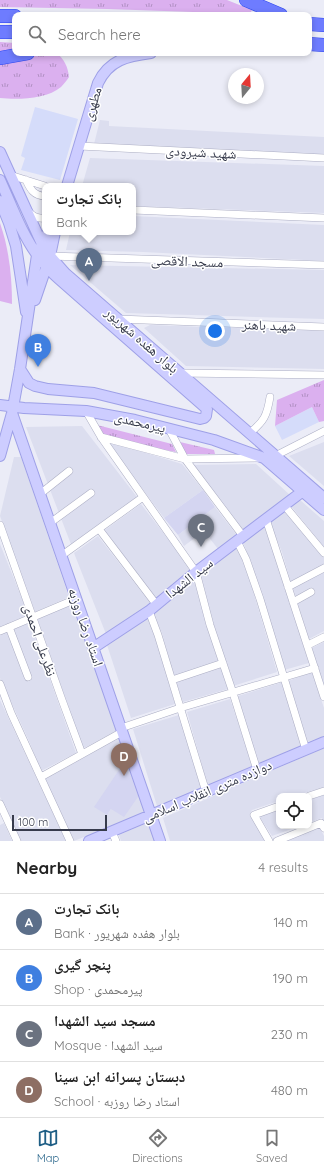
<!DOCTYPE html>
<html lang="en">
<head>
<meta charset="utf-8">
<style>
  :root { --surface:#fff; --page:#f2f2f2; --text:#222; --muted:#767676; --line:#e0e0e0; --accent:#1e5e85 }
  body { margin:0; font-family:Quicksand,"Noto Naskh Arabic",sans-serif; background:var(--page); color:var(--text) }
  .controls { position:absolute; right:12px; bottom:12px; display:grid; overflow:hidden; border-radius:8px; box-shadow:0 2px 6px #0003 }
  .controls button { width:36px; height:36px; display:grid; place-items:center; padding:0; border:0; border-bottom:1px solid var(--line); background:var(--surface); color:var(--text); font:20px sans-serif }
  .compass { position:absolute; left:228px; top:68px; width:36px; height:36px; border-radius:50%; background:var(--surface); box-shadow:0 2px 6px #0003; rotate:18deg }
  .scale { position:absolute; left:12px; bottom:10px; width:95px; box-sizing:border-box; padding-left:4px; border:2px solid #373b4c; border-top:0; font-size:11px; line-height:14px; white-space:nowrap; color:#373b4c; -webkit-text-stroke:3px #fff; paint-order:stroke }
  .you { position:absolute; left:215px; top:331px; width:14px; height:14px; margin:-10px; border:3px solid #fff; border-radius:50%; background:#1a73e8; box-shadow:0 0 0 6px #1a73e833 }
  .badge { display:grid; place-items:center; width:26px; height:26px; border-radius:50%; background:var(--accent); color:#fff; font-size:13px; font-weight:700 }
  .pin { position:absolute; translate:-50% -33px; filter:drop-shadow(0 1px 2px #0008) }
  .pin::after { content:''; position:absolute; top:21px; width:14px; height:12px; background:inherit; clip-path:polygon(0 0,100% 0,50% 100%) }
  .popup { position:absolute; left:42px; top:183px; width:94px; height:52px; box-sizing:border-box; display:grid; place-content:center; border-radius:8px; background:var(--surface); filter:drop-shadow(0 1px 3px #0005); font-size:13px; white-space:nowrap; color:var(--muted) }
  .popup b { font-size:15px; color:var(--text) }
  .popup::after { content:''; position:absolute; left:50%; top:100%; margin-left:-8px; border:8px solid transparent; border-top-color:var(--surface) }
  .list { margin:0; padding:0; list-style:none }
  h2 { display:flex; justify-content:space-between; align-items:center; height:52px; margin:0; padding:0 16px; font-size:17px }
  h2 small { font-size:13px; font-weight:400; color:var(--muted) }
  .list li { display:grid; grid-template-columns:26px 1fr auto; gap:12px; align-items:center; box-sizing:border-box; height:56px; padding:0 16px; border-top:1px solid var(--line) }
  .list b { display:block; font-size:15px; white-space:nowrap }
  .list p { margin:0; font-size:13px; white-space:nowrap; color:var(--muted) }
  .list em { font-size:13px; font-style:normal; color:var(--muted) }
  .icon { flex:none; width:22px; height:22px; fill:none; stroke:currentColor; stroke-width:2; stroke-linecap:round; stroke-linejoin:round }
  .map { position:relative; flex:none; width:324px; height:841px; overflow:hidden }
  .search { position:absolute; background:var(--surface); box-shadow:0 2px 6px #0003; left:12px; right:12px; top:12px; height:44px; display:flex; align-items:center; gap:10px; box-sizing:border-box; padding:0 14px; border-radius:8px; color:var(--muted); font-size:15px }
  .sheet { height:276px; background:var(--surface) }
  nav { display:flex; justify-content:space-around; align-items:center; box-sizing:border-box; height:56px; border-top:1px solid var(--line); background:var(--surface); font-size:11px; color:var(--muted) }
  nav a { display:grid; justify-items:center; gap:2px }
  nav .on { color:var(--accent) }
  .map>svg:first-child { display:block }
  .residential { fill:#dcdeef }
  .commercial { fill:#d5dcfa }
  .education { fill:#d4d5f1 }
  .grass { fill:url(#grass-tufts) }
  .pitch { fill:#dbb0ef }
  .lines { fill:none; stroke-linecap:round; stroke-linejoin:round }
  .street-casing { stroke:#acaec4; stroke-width:8 }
  .secondary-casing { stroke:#9ea0e7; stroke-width:12 }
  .highway-casing { stroke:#2d47ee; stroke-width:14 }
  .street { stroke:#fff; stroke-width:7 }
  .secondary { stroke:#cdcdff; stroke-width:10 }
  .highway { stroke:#6e7cff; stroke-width:13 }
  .labels { text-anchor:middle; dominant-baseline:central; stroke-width:3; stroke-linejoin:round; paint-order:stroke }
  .street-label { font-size:14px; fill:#373b4c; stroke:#fff }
</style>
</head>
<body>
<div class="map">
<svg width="324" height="841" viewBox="0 0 324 841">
  <defs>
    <pattern id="grass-tufts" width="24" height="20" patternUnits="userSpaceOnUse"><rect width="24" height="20" fill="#dbb0ef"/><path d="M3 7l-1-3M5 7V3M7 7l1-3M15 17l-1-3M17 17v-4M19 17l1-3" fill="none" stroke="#b290c4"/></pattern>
  </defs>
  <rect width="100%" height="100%" fill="#ebecf7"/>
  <!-- residential -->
  <path class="residential" d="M100 120 109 121V126L324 137V155L94 144Z
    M90 158 324 166V213L133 206V186H82Z
    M133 216 324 225V261L143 252 66 250 70 232H133Z
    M70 265 324 270V319L126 313Z
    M150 325 324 331V369L186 366 144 328Z
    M82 426 137 497 72 547 26 427Z
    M107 441 182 464 203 490 164 518Z
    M324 442V486L289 456Z
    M14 457H21L69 597 35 612 0 516Z
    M256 464 290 495 243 531 193 465Z
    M300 500 324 521V547L291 506Z
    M141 504 192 570 156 599 105 530Z
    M215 507 236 534 218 549 204 531 184 546 178 535Z
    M286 510 324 558V565L291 583 282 552 269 521Z
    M265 526 289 597 309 663 284 670 251 563 243 542Z
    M98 536 151 604 106 634 74 553Z
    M0 544 29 616 0 628Z
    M237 546 246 567 277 672 233 686 198 576Z
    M324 571V631L309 639 293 588Z
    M194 579 220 662 174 677 162 633 152 611Z
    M73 603 116 731 88 746 83 748 37 618Z
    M147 617 156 637 175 704 131 718 107 645Z
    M30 623 76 753 41 771 29 741 0 678V634Z
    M324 642V688L312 648Z
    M221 667 228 689 183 702 176 681Z
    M312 672 324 708V736L307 742 288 681Z
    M283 682 303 746 258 764 238 696Z
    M230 699 253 767 209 786 207 783 187 712Z
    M0 700 66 841H20L0 797Z
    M179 715 202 789 157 806 133 729Z
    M121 737 127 758 107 815 111 809 140 794 147 812 74 841 45 779Z
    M324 748V787L295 796H279V801L252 810 250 813 265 841H170L163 818Z
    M324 795V822L322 818 309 823V800Z
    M279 809V826H300L272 836 259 816Z
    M4 823 12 841H0V825Z
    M147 823 150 827 155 841H121L119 835Z
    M319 826 324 836V841H286Z"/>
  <!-- commercial -->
  <path class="commercial" d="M35 107 78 119 60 180 21 170 25 158 21 156Z
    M312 407 319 422 282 440 275 426Z"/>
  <!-- education -->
  <path class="education" d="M203 490 215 507 178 535 164 518Z
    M127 758 140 794 124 817 111 809 107 815 94 807Z"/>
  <!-- grass -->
  <path class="grass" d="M0 0H227L252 10 250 14 107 9 0 7Z
    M0 42 15 43V53H56C64 58 68 67 69 77 67 80 64 84 61 87 47 99 18 100 0 98Z
    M324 380V421L319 422 312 407 275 426 277 400Z
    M93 424 172 444 176 452 164 450 100 434Z
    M180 442 214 450 215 454H186Z"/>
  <!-- pitch -->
  <path class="pitch" d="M0 223C9 249 12 276 12 304L0 301Z"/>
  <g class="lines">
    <!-- street casing -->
    <g class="street-casing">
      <path id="street" d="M79 146 324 158
        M10 175 45 186
        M26 180C30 189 34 196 45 196
        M133 210 324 218
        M28 211C32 216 38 219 45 218
        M50 256 324 265
        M118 319 324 327
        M180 373 324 375
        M86 411 101 437 196 572 210 625 233 693 257 770
        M169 429 185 459 243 536
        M250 433C264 421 267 416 270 397
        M101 437 185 459 258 458
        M275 456 324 431
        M40 494 69 471
        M284 505 324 553
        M266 519 324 697
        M50 523 91 493
        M0 525 62 700 82 754
        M99 529 156 604
        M237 541 246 559 260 599 306 750
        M61 556 143 497
        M288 587 324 568
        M293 602 311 592
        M149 611 158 635 206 792
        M9 627 28 677
        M0 631 76 599
        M308 645 324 637
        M172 680 223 663
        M0 684 11 713 70 841
        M121 728 180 708 315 668
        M41 777 122 732
        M309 796 324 791
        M0 804 17 841
        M112 832 116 841
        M269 841 254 815 279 806
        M277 841 321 823 324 828"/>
    </g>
    <!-- secondary casing -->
    <g class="secondary-casing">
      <path id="secondary" d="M0 152 42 244 50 256 65 273 324 498
        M0 180C11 204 22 235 38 256 44 264 51 272 59 279L207 409 206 416 204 418 200 419 94 393 48 389 35 386 29 383 20 369
        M67 186 98 83C109 60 127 56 151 53
        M0 201 9 223 16 246 26 312
        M35 300 50 256 55 232
        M0 405 24 408 86 411 135 420 214 440 264 458 324 510
        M12 413 160 841
        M0 456 12 413 20 369 37 255 48 232
        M93 648 149 611 196 572 303 491
        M89 841 324 742"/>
    </g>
    <!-- highway casing -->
    <g class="highway-casing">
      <path id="highway" d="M246 0 281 15
        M0 16H15
        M309 24 324 25
        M0 32H15
        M309 44 324 45
        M0 58 28 53"/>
    </g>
    <!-- street -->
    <use href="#street" class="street"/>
    <!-- secondary -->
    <use href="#secondary" class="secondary"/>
    <!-- highway -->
    <use href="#highway" class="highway"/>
  </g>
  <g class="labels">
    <!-- street labels -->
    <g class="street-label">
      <text transform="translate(92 104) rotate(-73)">مطهری</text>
      <text transform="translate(201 152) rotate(3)">شهید شیرودی</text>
      <text transform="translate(187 261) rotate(2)">مسجد الاقصی</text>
      <text transform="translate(269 325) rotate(2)">شهید باهنر</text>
      <text transform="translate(142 340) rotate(41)">بلوار هفده شهریور</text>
      <text transform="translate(140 422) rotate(13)">پیرمحمدی</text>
      <text transform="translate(189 578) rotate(-38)">سید الشهدا</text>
      <text transform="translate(86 627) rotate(71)">استاد رضا روزبه</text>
      <text transform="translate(40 640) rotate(71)">نظرعلی احمدی</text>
      <text transform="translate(207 791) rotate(-23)">دوازده متری انقلاب اسلامی</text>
    </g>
  </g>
</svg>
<div class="controls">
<button><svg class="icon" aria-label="locate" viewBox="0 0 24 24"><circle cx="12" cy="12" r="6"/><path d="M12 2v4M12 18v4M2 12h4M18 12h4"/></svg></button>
</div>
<svg class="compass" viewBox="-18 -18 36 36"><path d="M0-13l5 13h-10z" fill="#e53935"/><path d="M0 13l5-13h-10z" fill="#767676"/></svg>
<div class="scale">100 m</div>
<div class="you"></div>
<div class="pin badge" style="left:89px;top:281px;background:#5c6f8a">A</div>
<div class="popup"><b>بانک تجارت</b>Bank</div>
<div class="pin badge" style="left:38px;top:367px;background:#3f7fe0">B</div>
<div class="pin badge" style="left:201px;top:547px;background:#6b7280">C</div>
<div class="pin badge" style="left:124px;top:776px;background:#8d6e63">D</div>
<div class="search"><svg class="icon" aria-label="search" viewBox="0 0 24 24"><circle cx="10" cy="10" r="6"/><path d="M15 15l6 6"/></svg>Search here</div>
</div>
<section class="sheet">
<h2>Nearby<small>4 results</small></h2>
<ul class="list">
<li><span class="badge" style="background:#5c6f8a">A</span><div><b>بانک تجارت</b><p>Bank · بلوار هفده شهریور</p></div><em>140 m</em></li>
<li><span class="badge" style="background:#3f7fe0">B</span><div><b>پنچر گیری</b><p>Shop · پیرمحمدی</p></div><em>190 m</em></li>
<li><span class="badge" style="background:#6b7280">C</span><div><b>مسجد سید الشهدا</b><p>Mosque · سید الشهدا</p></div><em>230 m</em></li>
<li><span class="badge" style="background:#8d6e63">D</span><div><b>دبستان پسرانه ابن سینا</b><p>School · استاد رضا روزبه</p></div><em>480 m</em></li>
</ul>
</section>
<nav>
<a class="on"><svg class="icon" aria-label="map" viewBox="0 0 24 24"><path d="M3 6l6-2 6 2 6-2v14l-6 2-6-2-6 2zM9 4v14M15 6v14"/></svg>Map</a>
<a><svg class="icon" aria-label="directions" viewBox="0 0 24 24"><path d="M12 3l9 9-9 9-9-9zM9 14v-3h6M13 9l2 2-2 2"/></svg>Directions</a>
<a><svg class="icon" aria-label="saved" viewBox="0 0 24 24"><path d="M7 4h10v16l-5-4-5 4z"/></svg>Saved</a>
</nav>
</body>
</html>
